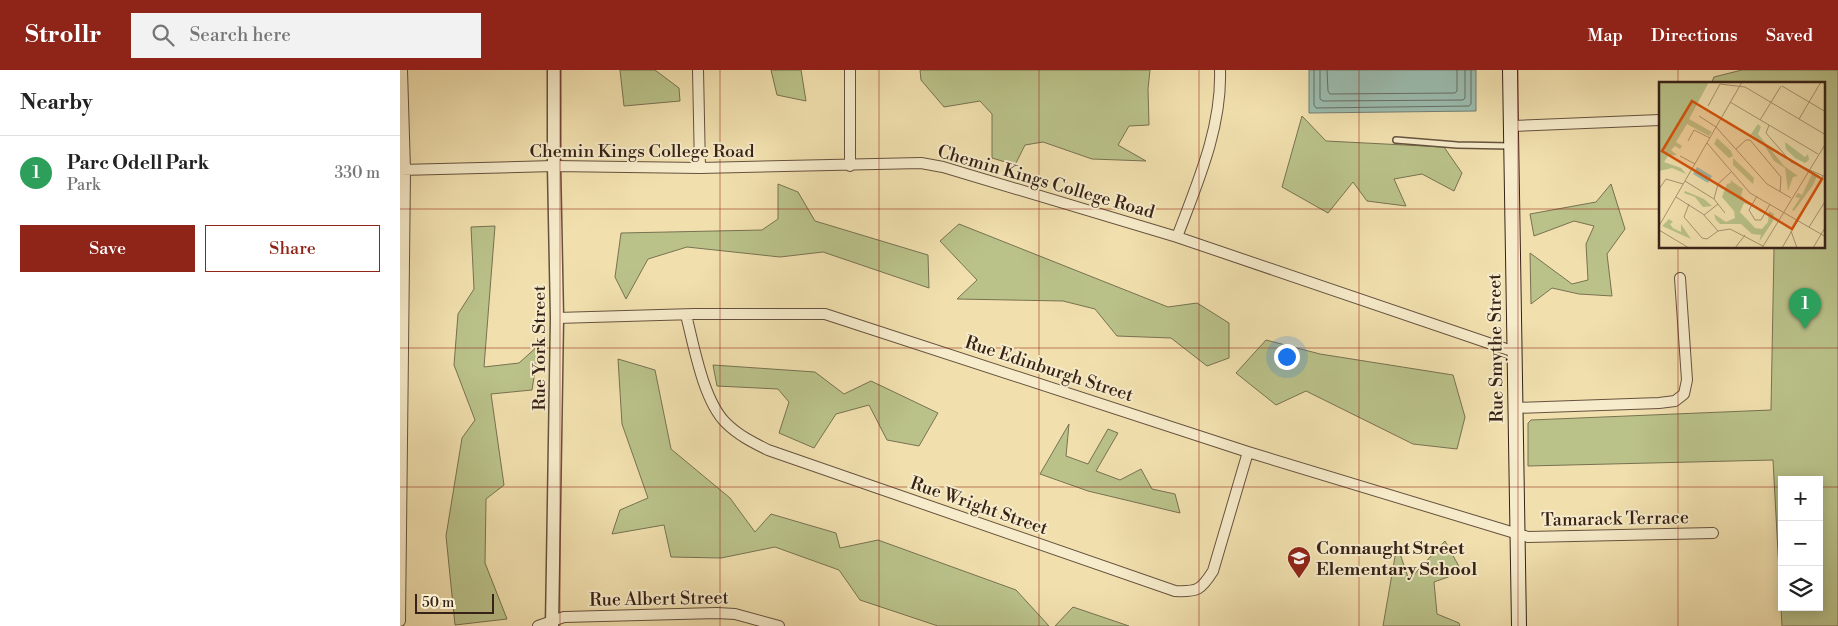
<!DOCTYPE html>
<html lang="en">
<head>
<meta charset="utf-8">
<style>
  :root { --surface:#fff; --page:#f2f2f2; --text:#222; --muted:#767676; --line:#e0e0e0; --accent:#8f2418 }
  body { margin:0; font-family:"Libre Bodoni",serif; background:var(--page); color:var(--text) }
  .controls { position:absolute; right:15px; bottom:15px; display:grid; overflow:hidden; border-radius:0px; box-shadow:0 2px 12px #0003 }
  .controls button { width:45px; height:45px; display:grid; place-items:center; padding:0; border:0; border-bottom:1px solid var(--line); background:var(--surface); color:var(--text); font:25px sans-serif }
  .scale { position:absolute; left:15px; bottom:12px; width:79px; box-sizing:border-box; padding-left:5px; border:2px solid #372218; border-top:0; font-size:14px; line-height:18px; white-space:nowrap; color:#372218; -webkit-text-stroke:4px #f6ebca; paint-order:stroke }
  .you { position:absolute; left:886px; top:286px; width:18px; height:18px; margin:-12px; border:4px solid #fff; border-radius:50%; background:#1a73e8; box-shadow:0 0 0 8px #1a73e833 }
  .badge { display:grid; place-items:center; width:32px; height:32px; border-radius:50%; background:var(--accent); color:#fff; font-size:16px; font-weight:700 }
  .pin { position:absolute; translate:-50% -41px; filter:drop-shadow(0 1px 2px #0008) }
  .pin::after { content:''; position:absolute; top:26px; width:18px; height:15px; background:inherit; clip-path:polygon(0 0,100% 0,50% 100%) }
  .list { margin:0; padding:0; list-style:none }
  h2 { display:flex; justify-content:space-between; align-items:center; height:65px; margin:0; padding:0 20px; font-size:21px }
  h2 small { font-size:16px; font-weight:400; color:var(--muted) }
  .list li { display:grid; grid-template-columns:32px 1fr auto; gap:15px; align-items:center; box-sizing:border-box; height:75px; padding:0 20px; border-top:1px solid var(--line) }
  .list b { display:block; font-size:19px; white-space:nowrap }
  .list p { margin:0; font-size:16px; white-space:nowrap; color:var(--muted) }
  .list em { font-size:16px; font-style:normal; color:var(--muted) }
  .actions { display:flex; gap:10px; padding:15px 20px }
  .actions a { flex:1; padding:11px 0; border:1px solid var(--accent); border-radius:0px; text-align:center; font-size:18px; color:var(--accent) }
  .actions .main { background:var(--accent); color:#fff }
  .icon { flex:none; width:28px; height:28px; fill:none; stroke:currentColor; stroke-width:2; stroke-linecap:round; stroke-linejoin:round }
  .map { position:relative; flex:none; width:1438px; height:556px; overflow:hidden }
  header { display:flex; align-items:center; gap:30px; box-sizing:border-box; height:70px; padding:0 25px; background:var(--accent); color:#fff }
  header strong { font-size:24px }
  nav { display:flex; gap:28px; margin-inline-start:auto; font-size:18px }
  .search { width:350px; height:45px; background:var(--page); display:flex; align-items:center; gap:12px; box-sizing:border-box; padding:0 18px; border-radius:0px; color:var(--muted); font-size:19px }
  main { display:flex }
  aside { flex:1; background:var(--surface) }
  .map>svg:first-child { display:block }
  .green { fill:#bac28a; stroke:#787251; fill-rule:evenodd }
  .water { fill:#9bbcaf; stroke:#737e73 }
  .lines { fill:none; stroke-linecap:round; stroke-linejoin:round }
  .shore { stroke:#696f64; stroke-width:1 }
  .service-casing { stroke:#66523e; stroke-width:8 }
  .minor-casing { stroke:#66523e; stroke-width:12 }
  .tertiary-casing { stroke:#66523e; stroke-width:15 }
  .secondary-casing { stroke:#372218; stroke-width:16 }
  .service { stroke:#f6ebca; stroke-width:5 }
  .minor { stroke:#f6ebca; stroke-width:10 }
  .tertiary { stroke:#f6ebca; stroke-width:12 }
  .secondary { stroke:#f6ebca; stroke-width:14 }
  .grid { fill:none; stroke:#8f2418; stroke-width:1; stroke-opacity:0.55 }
  .labels { text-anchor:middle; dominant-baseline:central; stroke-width:4; stroke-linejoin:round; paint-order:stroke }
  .street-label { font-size:18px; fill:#372218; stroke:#f6ebca }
  .poi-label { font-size:18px; font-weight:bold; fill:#372218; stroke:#f6ebca; text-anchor:start }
  .inset-road { fill:none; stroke:#a79472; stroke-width:1 }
  .view { fill:#d6540d; fill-opacity:0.15; stroke:#d6540d; stroke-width:2.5 }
  .inset-edge { fill:none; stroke:#372218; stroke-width:2.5 }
</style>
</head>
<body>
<header>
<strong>Strollr</strong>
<div class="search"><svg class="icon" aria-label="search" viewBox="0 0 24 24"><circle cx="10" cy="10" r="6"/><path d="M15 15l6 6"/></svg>Search here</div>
<nav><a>Map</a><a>Directions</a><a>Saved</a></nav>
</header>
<main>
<aside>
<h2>Nearby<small></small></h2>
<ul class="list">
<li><span class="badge" style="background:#2e9e5b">1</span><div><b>Parc Odell Park</b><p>Park</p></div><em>330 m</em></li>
</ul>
<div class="actions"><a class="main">Save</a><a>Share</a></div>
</aside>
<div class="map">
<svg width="1438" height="556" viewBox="0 0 1438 556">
  <rect width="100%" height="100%" fill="#f1e0ae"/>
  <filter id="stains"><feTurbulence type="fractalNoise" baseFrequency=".004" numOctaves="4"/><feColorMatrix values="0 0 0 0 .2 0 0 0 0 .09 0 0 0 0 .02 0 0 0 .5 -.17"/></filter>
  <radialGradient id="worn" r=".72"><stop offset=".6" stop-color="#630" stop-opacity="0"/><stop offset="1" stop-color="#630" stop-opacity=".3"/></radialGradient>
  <!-- green -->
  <path class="green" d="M220 0H255L279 18 280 31 224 36Z
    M371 0H401L406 31 377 25Z
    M520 0H750L748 19 749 55 729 56 718 75 746 91 692 89 643 72 625 75 615 95 592 88V44L580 31 544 37 521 10Z
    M1342 0H1438V556H1382L1373 390 1128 396V353L1131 350 1371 340 1374 178H1424V14H1311L1314 7ZM1382 410H1419V537H1382Z
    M902 46 926 71 1044 77 1062 103 1054 121 1022 104 994 109 1006 136 967 131 953 112 928 143 882 117Z
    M378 114 398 122 415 151 528 185 529 218 423 182 380 187 287 177 248 189 226 229 215 207 221 163 362 160 378 149Z
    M1211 114 1225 159 1207 184 1212 226 1179 224 1152 218 1131 234 1130 183 1172 214 1188 210 1186 174 1194 156 1174 151 1134 166 1130 144 1196 132Z
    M559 154 768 237 797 233 829 253V288L807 296 771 268 717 266 695 239 663 231 557 229 577 210 540 171Z
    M95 156 84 297 119 293 139 275 132 320 91 324 104 415 86 429 85 493 107 549 55 555 46 466 62 368 75 350 54 295 58 244 74 219 71 157Z
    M866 270 920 284 1053 305 1065 347 1057 379 1013 374 906 321 876 335 836 303Z
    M218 289 255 300 271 379 330 428 355 462 371 444 436 463 440 478 478 470 616 520 649 556H538L460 530 439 500 375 477 321 488 271 487 264 455 212 464 220 440 248 428 222 354Z
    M313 295 415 302 444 324 471 311 538 343 519 376 487 370 469 335 436 344 414 378 379 363 389 332 378 319 317 316Z
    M669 354 666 386 688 394 708 359 718 363 696 401 720 410 741 399 752 419 775 424 780 443 688 421 640 404Z
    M1045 471 1062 502 1034 512 1037 544 1059 553 1060 556H983L997 475 1009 510Z
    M673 537 729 556H655Z"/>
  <!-- water -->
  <path class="water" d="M909 0H1076V41L909 43Z"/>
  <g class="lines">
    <!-- shore -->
    <path class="shore" d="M914 0V35L916 38 1069 36 1071 34V0
      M920 0V29L923 31 1063 30 1065 28V0
      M927 0 928 21 930 24 1055 23 1057 21V0"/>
    <!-- service casing -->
    <g class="service-casing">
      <path id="service" d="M996 70 1057 75 1111 76"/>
    </g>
    <!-- minor casing -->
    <g class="minor-casing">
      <path id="minor" d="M298 0 300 98
        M1111 56 1260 50
        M450 96V0
        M0 100 154 96 300 98 521 93 543 97 777 167 1115 282
        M777 167C797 114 822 58 820 0
        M286 245C294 276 303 330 326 353 338 365 352 372 368 380L775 521C798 522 801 520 813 501L848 382
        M157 248 294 244H425L848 382 1118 464 1128 467 1313 463
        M1115 338 1259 333 1275 331 1284 324 1287 310 1280 208
        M0 551 5 100 2 0
        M138 556 164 547 317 543 335 544 379 556"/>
    </g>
    <!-- tertiary casing -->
    <g class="tertiary-casing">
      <path id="tertiary" d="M152 556 157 248 154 96V0"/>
    </g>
    <!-- secondary casing -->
    <g class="secondary-casing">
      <path id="secondary" d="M1110 0 1119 556"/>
    </g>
    <!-- service -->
    <use href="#service" class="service"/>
    <!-- minor -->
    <use href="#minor" class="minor"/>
    <!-- tertiary -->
    <use href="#tertiary" class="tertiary"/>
    <!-- secondary -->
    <use href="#secondary" class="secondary"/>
  </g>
  <!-- grid -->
  <path class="grid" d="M160 0V556M320 0V556M479 0V556M639 0V556M799 0V556M959 0V556M1118 0V556M1278 0V14M0 139H1260M1424 139H1438M1278 178V556M0 278H1438M0 417H1382M1419 417H1438"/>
  <!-- icons -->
  <defs>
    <g id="school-pin" transform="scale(1.25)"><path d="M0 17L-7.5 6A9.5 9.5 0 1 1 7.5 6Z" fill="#8f2418" stroke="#f6ebca"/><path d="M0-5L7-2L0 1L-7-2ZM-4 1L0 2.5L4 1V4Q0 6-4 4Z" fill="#fff"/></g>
  </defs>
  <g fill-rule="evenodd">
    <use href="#school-pin" x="899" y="488"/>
  </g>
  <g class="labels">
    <!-- street labels -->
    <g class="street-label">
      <text x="242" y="81">Chemin Kings College Road</text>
      <text transform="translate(646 112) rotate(16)">Chemin Kings College Road</text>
      <text transform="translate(139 278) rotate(-90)">Rue York Street</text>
      <text transform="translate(1096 278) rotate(-91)">Rue Smythe Street</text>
      <text transform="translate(649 299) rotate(18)">Rue Edinburgh Street</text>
      <text transform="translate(579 436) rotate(19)">Rue Wright Street</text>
      <text transform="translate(1215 449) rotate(-1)">Tamarack Terrace</text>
      <text transform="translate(259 529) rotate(-1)">Rue Albert Street</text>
    </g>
    <!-- poi labels -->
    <g class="poi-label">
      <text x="916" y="478">Connaught Street<tspan x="916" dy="21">Elementary School</tspan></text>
    </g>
  </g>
  <!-- overview -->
  <g transform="translate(1259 12)">
    <rect width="166" height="166" fill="#f1e0ae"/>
    <path d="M0 0H50L30 37 53 50 50 54 28 42 17 60 23 64 21 67 16 64 12 68 18 73 9 74 5 80 22 86 27 92 13 86 0 89ZM99 42 102 45 99 52 125 84 139 94 134 95 129 109 126 86 115 79 104 61 93 53 90 55ZM58 56 72 69 74 74 70 76 55 62ZM126 60 146 75 149 72 150 78 146 81 136 76 127 67ZM74 76 95 96 94 102 74 83ZM153 92 158 94 154 103 135 129 133 128 141 116 136 115 139 111 143 113ZM71 98 84 107 82 113 91 123 85 121 81 130 96 146 103 147 109 140 110 129 115 132 114 139 100 160 102 153 93 152 82 142H61L57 138 55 132 67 140 76 136 75 129 63 115 68 102 72 101ZM26 109 45 117 53 124 44 125 36 115 25 111ZM10 137 14 140 11 142 14 146 22 150V142L32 157 3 144Z" fill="#bac28a"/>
    <path d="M38 85 53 94 49 101 34 92Z" fill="#9bbcaf"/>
    <path class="inset-road" d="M61 2 86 5 167 53M123 4 167 30M71 20 159 72M49 24 61 2M40 34 57 45 108 102 132 116M140 37 162 0M101 38 122 4M110 43 107 51 132 80 167 95M29 59 35 48 51 56M48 61 91 111 167 155M77 67 87 58H91L122 95 121 110M21 74 36 82M26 99 55 117 66 131M0 107 7 97 24 102M98 114 90 128 96 138H102L111 122M17 115 44 132 59 149M55 117 59 102 72 90M30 122 25 135 43 156 48 157 59 149 71 147 104 164M45 133 59 122M0 144 83 0M150 145 167 118M0 148 30 166M132 149 138 166M76 166 86 153M103 166 167 61M123 166 164 94M154 166 167 144"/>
    <path class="view" d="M33 19 163 97 133 147 3 69Z"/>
    <rect width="166" height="166" class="inset-edge"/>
  </g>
  <rect width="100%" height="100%" filter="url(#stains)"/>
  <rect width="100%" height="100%" fill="url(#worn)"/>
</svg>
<div class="controls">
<button>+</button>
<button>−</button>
<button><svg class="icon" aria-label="layers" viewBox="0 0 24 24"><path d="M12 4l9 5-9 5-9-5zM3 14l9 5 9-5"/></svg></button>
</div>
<div class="scale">50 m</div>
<div class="you"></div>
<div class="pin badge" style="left:1405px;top:259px;background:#2e9e5b">1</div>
</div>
</main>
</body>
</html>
